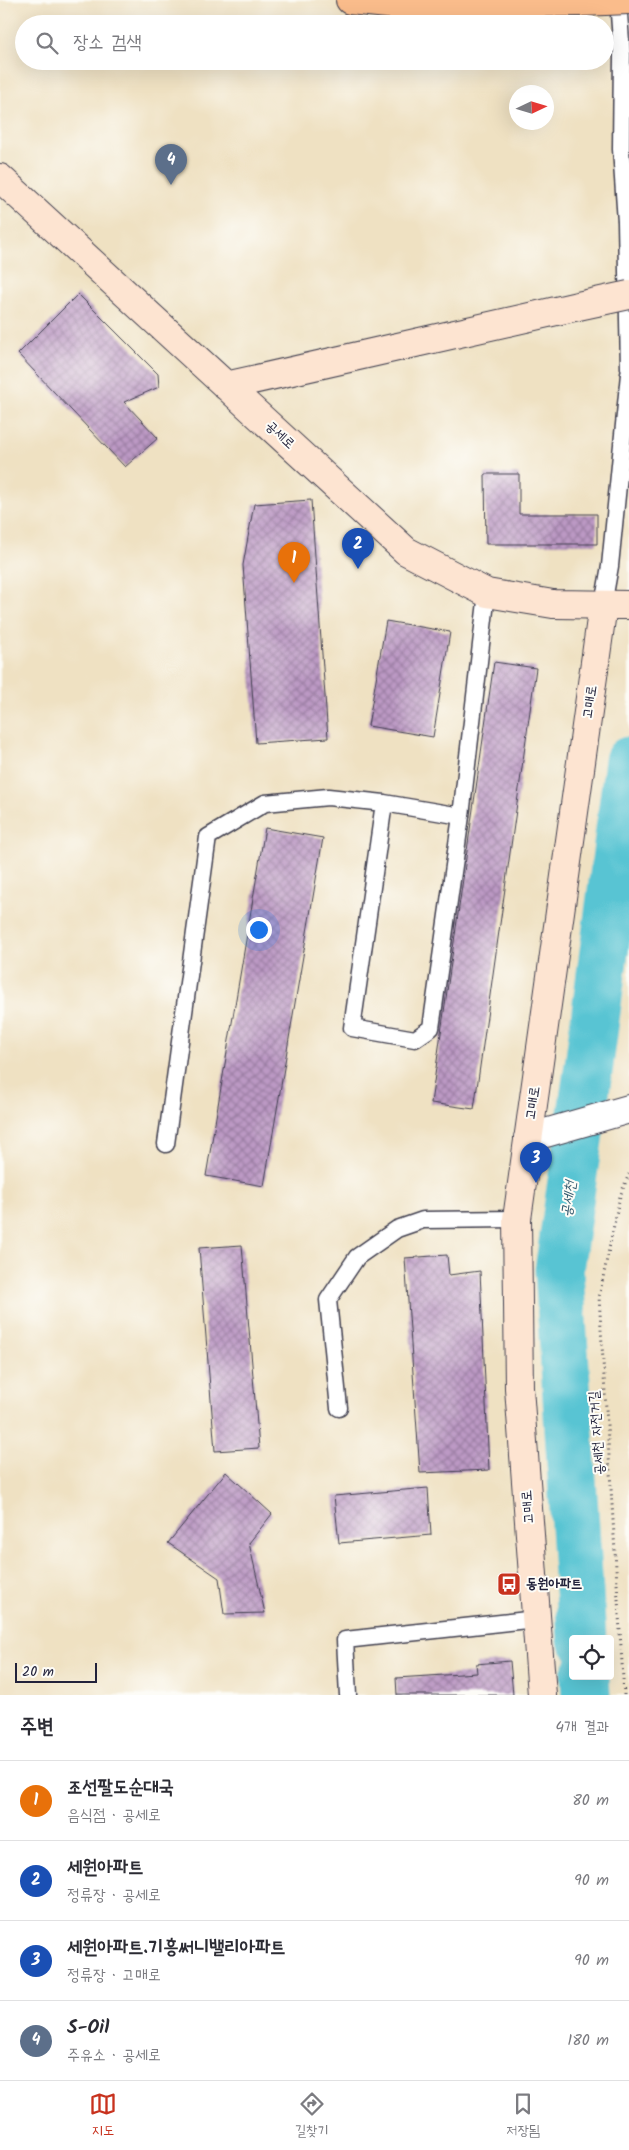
<!DOCTYPE html>
<html lang="ko">
<head>
<meta charset="utf-8">
<style>
  :root { --surface:#fff; --page:#f2f2f3; --text:#2b2b33; --muted:#7c7c81; --line:#e1e1e2; --accent:#c8321e }
  body { margin:0; font-family:Kalam,"Poor Story",sans-serif; background:var(--page); color:var(--text) }
  .controls { position:absolute; right:15px; bottom:15px; display:grid; overflow:hidden; border-radius:5px; box-shadow:0 5px 20px #0002 }
  .controls button { width:45px; height:45px; display:grid; place-items:center; padding:0; border:0; border-bottom:1px solid var(--line); background:var(--surface); color:var(--text); font:25px sans-serif }
  .compass { position:absolute; left:509px; top:85px; width:45px; height:45px; border-radius:50%; background:var(--surface); box-shadow:0 5px 20px #0002; rotate:86deg }
  .scale { position:absolute; left:15px; bottom:12px; width:82px; box-sizing:border-box; padding-left:5px; border:2px solid #22223b; border-top:0; font-size:14px; line-height:18px; white-space:nowrap; color:#22223b; -webkit-text-stroke:4px #fdfcf7; paint-order:stroke }
  .you { position:absolute; left:258px; top:929px; width:18px; height:18px; margin:-12px; border:4px solid #fff; border-radius:50%; background:#1a73e8; box-shadow:0 0 0 8px #1a73e833 }
  .badge { display:grid; place-items:center; width:32px; height:32px; border-radius:50%; background:var(--accent); color:#fff; font-size:16px; font-weight:700 }
  .pin { position:absolute; translate:-50% -41px; filter:drop-shadow(0 1px 2px #0008) }
  .pin::after { content:''; position:absolute; top:26px; width:18px; height:15px; background:inherit; clip-path:polygon(0 0,100% 0,50% 100%) }
  .list { margin:0; padding:0; list-style:none }
  h2 { display:flex; justify-content:space-between; align-items:center; height:65px; margin:0; padding:0 20px; font-size:21px }
  h2 small { font-size:16px; font-weight:400; color:var(--muted) }
  .list li { display:grid; grid-template-columns:32px 1fr auto; gap:15px; align-items:center; box-sizing:border-box; height:80px; padding:0 20px; border-top:1px solid var(--line) }
  .list b { display:block; font-size:19px; white-space:nowrap }
  .list p { margin:0; font-size:16px; white-space:nowrap; color:var(--muted) }
  .list em { font-size:16px; font-style:normal; color:var(--muted) }
  .icon { flex:none; width:28px; height:28px; fill:none; stroke:currentColor; stroke-width:2; stroke-linecap:round; stroke-linejoin:round }
  .map { position:relative; flex:none; width:629px; height:1695px; overflow:hidden }
  .search { position:absolute; background:var(--surface); box-shadow:0 5px 20px #0002; left:15px; right:15px; top:15px; height:55px; display:flex; align-items:center; gap:12px; box-sizing:border-box; padding:0 18px; border-radius:28px; color:var(--muted); font-size:19px }
  .sheet { height:385px; background:var(--surface) }
  nav { display:flex; justify-content:space-around; align-items:center; box-sizing:border-box; height:70px; border-top:1px solid var(--line); background:var(--surface); font-size:14px; color:var(--muted) }
  nav a { display:grid; justify-items:center; gap:2px }
  nav .on { color:var(--accent) }
  .map>svg:first-child { display:block }
  .lines { fill:none; stroke-linecap:round; stroke-linejoin:round }
  .river { stroke:#59c4d3; stroke-width:49 }
  .building { fill:url(#building-cross-hatch) }
  .lane-casing { stroke:#413f4f; stroke-width:19 }
  .street-casing { stroke:#413f4f; stroke-width:30 }
  .secondary-casing { stroke:#413f4f; stroke-width:30 }
  .highway-casing { stroke:#413f4f; stroke-width:30 }
  .path { stroke:#413f4f; stroke-width:3; stroke-dasharray:1 4; stroke-linecap:butt }
  .lane { stroke:#fff; stroke-width:16 }
  .street { stroke:#fff; stroke-width:28 }
  .secondary { stroke:#fde4d1; stroke-width:28 }
  .highway { stroke:#fabc8b; stroke-width:28 }
  .secondary-bridge-casing { stroke:#413f4f; stroke-width:30; stroke-linecap:butt }
  .highway-bridge-casing { stroke:#413f4f; stroke-width:30; stroke-linecap:butt }
  .secondary-bridge { stroke:#fde4d1; stroke-width:28 }
  .highway-bridge { stroke:#fabc8b; stroke-width:28 }
  .labels { text-anchor:middle; dominant-baseline:central; stroke-width:4; stroke-linejoin:round; paint-order:stroke }
  .street-label { font-size:14px; fill:#22223b; stroke:#fdfcf7 }
  .poi-label { font-size:14px; font-weight:bold; fill:#22223b; stroke:#fdfcf7; text-anchor:start }
  .water-label { font-size:15px; font-style:italic; fill:#355b70; stroke:#fdfcf7 }
</style>
</head>
<body>
<div class="map">
<svg width="629" height="1695" viewBox="0 0 629 1695">
  <defs>
    <pattern id="building-cross-hatch" width="8" height="8" patternUnits="userSpaceOnUse" patternTransform="scale(1.25)"><rect width="8" height="8" fill="#bc99c4"/><path d="M0 0l8 8M0 8l8-8" fill="none" stroke="#987ca0"/></pattern>
  </defs>
  <rect width="100%" height="100%" fill="#fdfcf7"/>
  <filter id="ink" filterUnits="userSpaceOnUse"><feTurbulence type="fractalNoise" baseFrequency=".02" numOctaves="2"/><feDisplacementMap in="SourceGraphic" scale="10" xChannelSelector="R" yChannelSelector="G"/><feConvolveMatrix kernelMatrix="1 2 1 2 8 2 1 2 1" color-interpolation-filters="sRGB"/></filter>
  <filter id="wash" filterUnits="userSpaceOnUse"><feTurbulence type="fractalNoise" baseFrequency=".0096" numOctaves="4" result="noise"/><feDisplacementMap in="SourceGraphic" scale="20" xChannelSelector="R" yChannelSelector="G"/><feGaussianBlur stdDeviation="1.12" result="paint"/><feColorMatrix in="noise" values="0 0 0 0 0 0 0 0 0 0 0 0 0 0 0 0 0 1.4 0 .05"/><feComposite in="paint" operator="in"/></filter>
  <g filter="url(#wash)">
    <rect width="100%" height="100%" fill="#efe1c2"/>
    <g class="lines">
      <!-- river -->
      <path class="river" d="M582 1639 559 1270 589 1065 629 761
        M585 1676 586 1695"/>
    </g>
    <g id="blocks">
      <!-- building -->
      <path class="building" d="M78 294 158 374 159 387 124 402 158 438 125 467 18 354Z
        M485 474H519V514H597V544H486Z
        M311 500 328 738 256 743 243 565 254 504Z
        M386 621 450 632 433 737 368 726Z
        M494 662 536 668 474 1109 431 1103Z
        M265 828 323 838 264 1186 206 1176Z
        M242 1245 259 1448 215 1451 199 1248Z
        M447 1255 449 1275 480 1271 489 1470 420 1473 405 1258Z
        M226 1472 272 1514 249 1543 265 1613 224 1614 219 1578 168 1543Z
        M428 1488 431 1535 339 1543 334 1496Z
        M510 1661 513 1695H397L396 1678 477 1673 476 1664Z"/>
    </g>
  </g>
  <g filter="url(#ink)">
    <use href="#blocks" fill-opacity="0" stroke="#413f4f" stroke-width="1"/>
    <g class="lines">
      <!-- lane casing -->
      <g class="lane-casing">
        <path id="lane" d="M618 0 622 55 621 149 626 222 629 368
          M603 605 610 566 629 374
          M384 803 352 1028 415 1039 431 1028 461 816 487 593
          M166 1144 208 837 265 803 328 797 384 803 461 816
          M339 1408 328 1300 357 1257 397 1229 423 1220 517 1219
          M348 1695 345 1640 536 1619"/>
      </g>
      <!-- street casing -->
      <g class="street-casing">
        <path id="street" d="M528 1138 629 1109"/>
      </g>
      <!-- secondary casing -->
      <g class="secondary-casing">
        <path id="secondary" d="M0 178 406 551 487 593 553 604 629 605
          M226 386 578 306
          M542 1695 519 1388 517 1219 603 605"/>
      </g>
      <!-- highway casing -->
      <g class="highway-casing">
        <path id="highway" d="M350 0 397 5 581 2"/>
      </g>
      <!-- path -->
      <path class="path" d="M624 1695 599 1297 620 1196 629 1174"/>
      <!-- lane -->
      <use href="#lane" class="lane"/>
      <!-- street -->
      <use href="#street" class="street"/>
      <!-- secondary -->
      <use href="#secondary" class="secondary"/>
      <!-- highway -->
      <use href="#highway" class="highway"/>
      <!-- secondary-bridge casing -->
      <g class="secondary-bridge-casing">
        <path id="secondary-bridge" d="M578 306 629 295"/>
      </g>
      <!-- highway-bridge casing -->
      <g class="highway-bridge-casing">
        <path id="highway-bridge" d="M581 2 629 0"/>
      </g>
      <!-- secondary-bridge -->
      <use href="#secondary-bridge" class="secondary-bridge"/>
      <!-- highway-bridge -->
      <use href="#highway-bridge" class="highway-bridge"/>
    </g>
  </g>
  <!-- icons -->
  <defs>
    <g id="bus-square" transform="scale(1.25)"><rect x="-9" y="-9" width="18" height="18" rx="4" fill="#c8321e" stroke="#fdfcf7"/><path d="M-5-6H5V4H4V6H2V4H-2V6H-4V4H-5ZM-3.5-4V0h7V-4ZM-3.5 1.2v1.5H-2V1.2ZM2 1.2v1.5H3.5V1.2Z" fill="#fff"/></g>
  </defs>
  <g fill-rule="evenodd">
    <use href="#bus-square" x="509" y="1584"/>
  </g>
  <g class="labels">
    <!-- street labels -->
    <g class="street-label">
      <text transform="translate(280 435) rotate(43)">공세로</text>
      <text transform="translate(590 702) rotate(-82)">고매로</text>
      <text transform="translate(533 1103) rotate(-82)">고매로</text>
      <text transform="translate(597 1433) rotate(-94)">공세천 자전거길</text>
      <text transform="translate(528 1507) rotate(-94)">고매로</text>
    </g>
    <!-- poi labels -->
    <g class="poi-label">
      <text x="526" y="1584">동원아파트</text>
    </g>
    <!-- water labels -->
    <g class="water-label">
      <text transform="translate(569 1199) rotate(-82)">공세천</text>
    </g>
  </g>
</svg>
<div class="controls">
<button><svg class="icon" aria-label="locate" viewBox="0 0 24 24"><circle cx="12" cy="12" r="6"/><path d="M12 2v4M12 18v4M2 12h4M18 12h4"/></svg></button>
</div>
<svg class="compass" viewBox="-18 -18 36 36"><path d="M0-13l5 13h-10z" fill="#e53935"/><path d="M0 13l5-13h-10z" fill="#7c7c81"/></svg>
<div class="scale">20 m</div>
<div class="you"></div>
<div class="pin badge" style="left:294px;top:583px;background:#e8710a">1</div>
<div class="pin badge" style="left:358px;top:569px;background:#1a4fb4">2</div>
<div class="pin badge" style="left:536px;top:1183px;background:#1a4fb4">3</div>
<div class="pin badge" style="left:171px;top:185px;background:#5c6f8a">4</div>
<div class="search"><svg class="icon" aria-label="search" viewBox="0 0 24 24"><circle cx="10" cy="10" r="6"/><path d="M15 15l6 6"/></svg>장소 검색</div>
</div>
<section class="sheet">
<h2>주변<small>4개 결과</small></h2>
<ul class="list">
<li><span class="badge" style="background:#e8710a">1</span><div><b>조선팔도순대국</b><p>음식점 · 공세로</p></div><em>80 m</em></li>
<li><span class="badge" style="background:#1a4fb4">2</span><div><b>세원아파트</b><p>정류장 · 공세로</p></div><em>90 m</em></li>
<li><span class="badge" style="background:#1a4fb4">3</span><div><b>세원아파트.기흥써니밸리아파트</b><p>정류장 · 고매로</p></div><em>90 m</em></li>
<li><span class="badge" style="background:#5c6f8a">4</span><div><b>S-Oil</b><p>주유소 · 공세로</p></div><em>180 m</em></li>
</ul>
</section>
<nav>
<a class="on"><svg class="icon" aria-label="map" viewBox="0 0 24 24"><path d="M3 6l6-2 6 2 6-2v14l-6 2-6-2-6 2zM9 4v14M15 6v14"/></svg>지도</a>
<a><svg class="icon" aria-label="directions" viewBox="0 0 24 24"><path d="M12 3l9 9-9 9-9-9zM9 14v-3h6M13 9l2 2-2 2"/></svg>길찾기</a>
<a><svg class="icon" aria-label="saved" viewBox="0 0 24 24"><path d="M7 4h10v16l-5-4-5 4z"/></svg>저장됨</a>
</nav>
</body>
</html>
